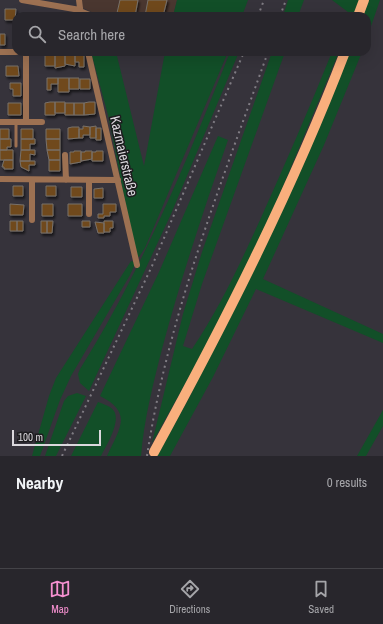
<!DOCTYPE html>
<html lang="en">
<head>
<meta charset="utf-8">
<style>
  :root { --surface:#28262c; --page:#343238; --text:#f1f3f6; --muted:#a5a5a9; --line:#444348; --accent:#f690d0 }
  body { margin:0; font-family:"Archivo Narrow",sans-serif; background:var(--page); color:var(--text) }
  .scale { position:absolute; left:12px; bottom:10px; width:89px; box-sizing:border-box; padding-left:4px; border:2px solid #dbd8dd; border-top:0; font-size:11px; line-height:14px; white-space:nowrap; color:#dbd8dd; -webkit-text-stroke:3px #1d1c1f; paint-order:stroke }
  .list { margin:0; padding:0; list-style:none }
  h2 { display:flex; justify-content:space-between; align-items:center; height:52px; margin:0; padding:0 16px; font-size:17px }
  h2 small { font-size:13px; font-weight:400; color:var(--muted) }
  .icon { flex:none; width:22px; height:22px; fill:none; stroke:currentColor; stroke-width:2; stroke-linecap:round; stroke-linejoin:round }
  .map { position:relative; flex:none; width:383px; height:456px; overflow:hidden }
  .search { position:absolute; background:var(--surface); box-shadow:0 4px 16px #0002; left:12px; right:12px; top:12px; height:44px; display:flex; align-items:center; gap:10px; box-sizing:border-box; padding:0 14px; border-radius:12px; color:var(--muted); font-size:15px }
  .sheet { height:112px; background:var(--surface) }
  nav { display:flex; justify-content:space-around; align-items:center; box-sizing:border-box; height:56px; border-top:1px solid var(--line); background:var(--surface); font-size:11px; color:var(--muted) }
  nav a { display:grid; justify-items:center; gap:2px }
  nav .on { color:var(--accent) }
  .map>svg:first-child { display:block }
  .industrial { fill:#4a3730 }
  .green { fill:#124f28 }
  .building { fill:#6f4a1c; stroke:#78716a; filter:url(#shadow) }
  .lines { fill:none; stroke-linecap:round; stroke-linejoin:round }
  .lane { stroke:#9d7152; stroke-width:3 }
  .street { stroke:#9d7152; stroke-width:6 }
  .primary { stroke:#f9af7d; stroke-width:10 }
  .rail { stroke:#807d84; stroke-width:2; stroke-dasharray:2 4; stroke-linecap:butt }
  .labels { text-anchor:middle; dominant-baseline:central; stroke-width:3; stroke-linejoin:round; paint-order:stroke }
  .street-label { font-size:14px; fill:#dbd8dd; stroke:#1d1c1f }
</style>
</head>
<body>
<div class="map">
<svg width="383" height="456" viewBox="0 0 383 456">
  <defs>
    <filter id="shadow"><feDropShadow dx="1.5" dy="2.5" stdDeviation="1" flood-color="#0009"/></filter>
  </defs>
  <rect width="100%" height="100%" fill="#36333b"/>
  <!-- industrial -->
  <path class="industrial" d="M82 0H177L173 16H100L83 8Z"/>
  <!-- green -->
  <path class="green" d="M177 0H248L242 16H173Z
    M288 0H304L298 16H283Z
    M332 0H359L353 16H346L348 12Z
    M367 0H380L367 38V16H361Z
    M91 52H116L144 166 165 52H228L145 248 139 257 136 256 108 115Z
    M230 52H239L171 214 89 391 80 383 78 374 80 369C142 270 187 161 230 52Z
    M272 52H285L202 284 183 346 192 349C219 309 240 264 260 220 285 164 309 109 332 52H339L269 220 213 334 152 443 183 314 202 252Z
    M348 52H362L324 145 263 279 383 334V343L256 289 213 377 170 456H157L190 396Z
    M218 136 228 140C204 209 181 278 162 349 153 384 144 420 141 456H107C119 429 134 413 100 396L159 272Z
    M131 261 134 262 135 264 130 275 71 376 60 400 40 456H32L49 396 56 378Z
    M77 393 86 396 56 456H45L64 401 68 396Z
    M98 402C103 404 111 406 114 411 121 422 106 446 101 456H71Z
    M383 410V426L366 456H357Z"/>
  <!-- building -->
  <path class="building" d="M120 0H138L135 16 117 13Z
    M148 0H167L163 16H145Z
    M5 9H16L15 20H5Z
    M0 34H5V45H0Z
    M45 53H55V66H45Z
    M55 53H65V66L55 68Z
    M65 53H75V66L65 64Z
    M75 53H84V67H79V62H75Z
    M6 66H18L19 76H6Z
    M47 78H58V84H51V90H47Z
    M58 78H69V92H58Z
    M69 78H79V89H69Z
    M80 79H90V89H80Z
    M10 83H21V96H13V89H10Z
    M50 102H55V115H45V103Z
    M55 102H65V113H55Z
    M89 102H95V114L84 115V103Z
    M8 103H21V115H8Z
    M65 103H74V115H65Z
    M74 103H84V115H74Z
    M83 126 90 127V135H83V138H79V129H83Z
    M96 126V138H90V127Z
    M72 127H79V138L68 139V128Z
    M96 128H101V140H96Z
    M0 129H9V139H0Z
    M21 129H33V139H21Z
    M46 129H60V139H46Z
    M0 139H11V147H7V150H0Z
    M21 139H35V144H30V150H21Z
    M46 139H60V150H47Z
    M0 150H13V160H0Z
    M21 150H35V155L30 154V161H20Z
    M47 150H60V160H49Z
    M74 151H81V162L70 164V152H74Z
    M85 151H92V159L81 161V152H85Z
    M96 151H103V161H92V152H96Z
    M4 160H13V169H4V167H2Z
    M49 160H60V171H49Z
    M20 161H35V165H29V171L21 167Z
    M13 186H23V196H13Z
    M46 186H56V196H46Z
    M71 187H82V197H71Z
    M103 188V198H94V189Z
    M10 204 24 205 23 215H10Z
    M42 204H53V216H42Z
    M68 204H82V216H68Z
    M103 204H116V212H110V216H104V218H98V214H103Z
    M10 221H17V231H10Z
    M17 221H23V231H17Z
    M41 221H47V233H41Z
    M47 221H53L52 233H47Z
    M82 221H90V227H82Z
    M104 221H113V228H110V232H104Z
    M95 222 104 223V233H98Z"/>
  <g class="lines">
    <!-- lane -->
    <path class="lane" d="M81 10 96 16
      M26 53H43
      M16 122V146"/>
    <!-- street -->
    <path class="street" d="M22 0 80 10
      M79 0 81 16
      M0 52H16
      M22 52 26 53V122
      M88 52 137 265
      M0 122H42
      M65 155 66 180
      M0 179 118 180
      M89 180V214
      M32 220V180"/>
    <!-- primary -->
    <path class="primary" d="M358 16 364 0
      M154 452C225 322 292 190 345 52"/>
    <!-- rail -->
    <path class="rail" d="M258 16 264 0
      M280 16 286 0
      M62 456 152 266 244 52
      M147 456C168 317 221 184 268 52"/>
  </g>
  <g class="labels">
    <!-- street labels -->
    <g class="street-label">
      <text transform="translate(124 156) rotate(77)">Kazmaierstraße</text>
    </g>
  </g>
</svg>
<div class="scale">100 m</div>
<div class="search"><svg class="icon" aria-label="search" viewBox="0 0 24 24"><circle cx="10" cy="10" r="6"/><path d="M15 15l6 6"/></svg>Search here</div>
</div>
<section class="sheet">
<h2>Nearby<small>0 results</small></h2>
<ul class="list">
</ul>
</section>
<nav>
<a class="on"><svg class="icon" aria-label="map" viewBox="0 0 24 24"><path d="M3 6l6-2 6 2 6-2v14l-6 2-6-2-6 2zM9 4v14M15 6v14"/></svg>Map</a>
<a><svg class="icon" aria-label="directions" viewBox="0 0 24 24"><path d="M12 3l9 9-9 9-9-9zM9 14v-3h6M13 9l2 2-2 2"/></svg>Directions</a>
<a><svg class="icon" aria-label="saved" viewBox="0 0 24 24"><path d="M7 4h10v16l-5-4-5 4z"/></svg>Saved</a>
</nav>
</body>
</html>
